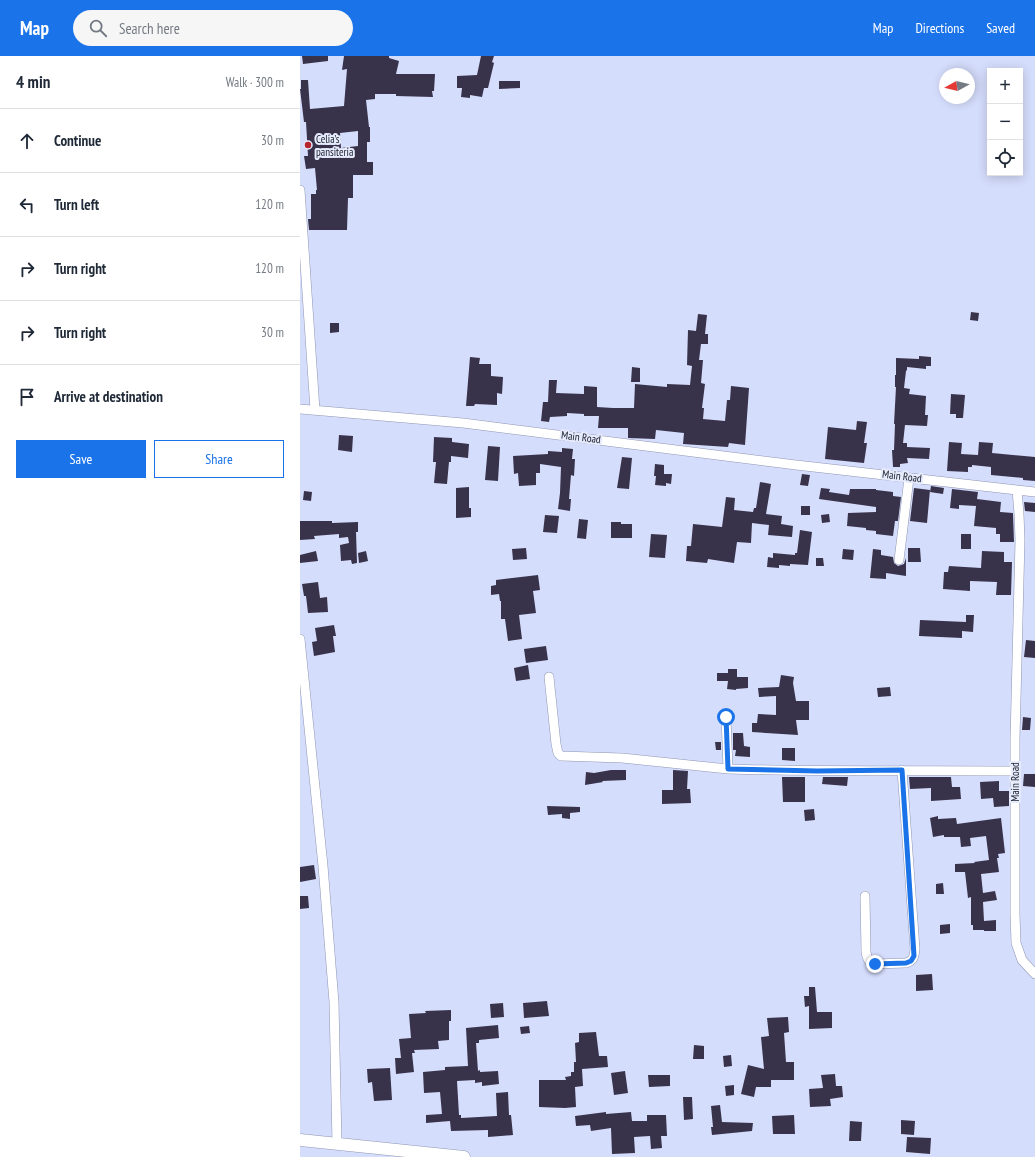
<!DOCTYPE html>
<html lang="en">
<head>
<meta charset="utf-8">
<style>
  :root { --surface:#fff; --page:#f6f6f7; --text:#1f2937; --muted:#747a83; --line:#e0e1e3; --accent:#1a73e8 }
  body { margin:0; font-family:"PT Sans Narrow",sans-serif; background:var(--page); color:var(--text) }
  .controls { position:absolute; right:12px; top:12px; display:grid; overflow:hidden; border-radius:0px; box-shadow:0 2px 10px #0003 }
  .controls button { width:36px; height:36px; display:grid; place-items:center; padding:0; border:0; border-bottom:1px solid var(--line); background:var(--surface); color:var(--text); font:20px sans-serif }
  .compass { position:absolute; left:639px; top:12px; width:36px; height:36px; border-radius:50%; background:var(--surface); box-shadow:0 2px 10px #0003; rotate:262deg }
  .stop { position:absolute; width:12px; height:12px; margin:-9px; border:3px solid #1a73e8; border-radius:50%; background:#fff }
  .stop.end { background:#1a73e8; border-color:#fff; box-shadow:0 1px 4px #0008 }
  .list { margin:0; padding:0; list-style:none }
  h2 { display:flex; justify-content:space-between; align-items:center; height:52px; margin:0; padding:0 16px; font-size:17px }
  h2 small { font-size:13px; font-weight:400; color:var(--muted) }
  .list li { display:grid; grid-template-columns:26px 1fr auto; gap:12px; align-items:center; box-sizing:border-box; height:64px; padding:0 16px; border-top:1px solid var(--line) }
  .list b { display:block; font-size:15px; white-space:nowrap }
  .list em { font-size:13px; font-style:normal; color:var(--muted) }
  .actions { display:flex; gap:8px; padding:12px 16px }
  .actions a { flex:1; padding:9px 0; border:1px solid var(--accent); border-radius:0px; text-align:center; font-size:14px; color:var(--accent) }
  .actions .main { background:var(--accent); color:#fff }
  .icon { flex:none; width:22px; height:22px; fill:none; stroke:currentColor; stroke-width:2; stroke-linecap:round; stroke-linejoin:round }
  .map { position:relative; flex:none; width:735px; height:1101px; overflow:hidden }
  header { display:flex; align-items:center; gap:24px; box-sizing:border-box; height:56px; padding:0 20px; background:var(--accent); color:#fff }
  header strong { font-size:19px }
  nav { display:flex; gap:22px; margin-inline-start:auto; font-size:14px }
  .search { width:280px; height:36px; background:var(--page); display:flex; align-items:center; gap:10px; box-sizing:border-box; padding:0 14px; border-radius:22px; color:var(--muted); font-size:15px }
  main { display:flex }
  aside { flex:1; background:var(--surface) }
  .map>svg:first-child { display:block }
  .building { fill:#39324b; fill-rule:evenodd }
  .lines { fill:none; stroke-linecap:round; stroke-linejoin:round }
  .street-casing { stroke:#8f96b3; stroke-width:10 }
  .secondary-casing { stroke:#8f96b3; stroke-width:13 }
  .street { stroke:#fff; stroke-width:9 }
  .secondary { stroke:#fff; stroke-width:12 }
  .route { stroke:#1a73e8; stroke-width:5 }
  .poi-dot { fill:#b7262f; stroke:#e6ebfe; stroke-width:1.5 }
  .labels { text-anchor:middle; dominant-baseline:central; stroke-width:4; stroke-linejoin:round; paint-order:stroke }
  .poi-label { font-size:11px; fill:#1a1d28; stroke:#e6ebfe; text-anchor:start }
  .street-label { font-size:11px; fill:#1a1d28; stroke:#e6ebfe }
</style>
</head>
<body>
<header>
<strong>Map</strong>
<div class="search"><svg class="icon" aria-label="search" viewBox="0 0 24 24"><circle cx="10" cy="10" r="6"/><path d="M15 15l6 6"/></svg>Search here</div>
<nav><a>Map</a><a>Directions</a><a>Saved</a></nav>
</header>
<main>
<aside>
<h2>4 min<small>Walk · 300 m</small></h2>
<ul class="list">
<li><svg class="icon" aria-label="ahead" viewBox="0 0 24 24"><path d="M12 20V5M6 11l6-6 6 6"/></svg><div><b>Continue</b></div><em>30 m</em></li>
<li><svg class="icon" aria-label="left" viewBox="0 0 24 24"><path d="M17 20v-9H6M10 6l-5 5 5 5"/></svg><div><b>Turn left</b></div><em>120 m</em></li>
<li><svg class="icon" aria-label="right" viewBox="0 0 24 24"><path d="M7 20v-9h11M14 6l5 5-5 5"/></svg><div><b>Turn right</b></div><em>120 m</em></li>
<li><svg class="icon" aria-label="right" viewBox="0 0 24 24"><path d="M7 20v-9h11M14 6l5 5-5 5"/></svg><div><b>Turn right</b></div><em>30 m</em></li>
<li><svg class="icon" aria-label="arrive" viewBox="0 0 24 24"><path d="M6 21V4h12l-3 4 3 4H6"/></svg><div><b>Arrive at destination</b></div></li>
</ul>
<div class="actions"><a class="main">Save</a><a>Share</a></div>
</aside>
<div class="map">
<svg width="735" height="1101" viewBox="0 0 735 1101">
  <rect width="100%" height="100%" fill="#d5ddfc"/>
  <!-- building -->
  <path class="building" d="M2 0H28V5L3 8Z
    M44 0H89V2L99 5 96 18H135L134 35H132L133 41 96 40V38H75V43L66 44 69 71H70V86H67V106H73V119H53V142H48L47 174H9L8 163H11V138H16V134H17L15 112 6 113 4 100H8L6 66H4L0 33H1V24H8L10 53 44 50 47 13 42 14ZM58 75V90L41 92 40 77Z
    M181 0H194L192 6 194 7 188 32H184L182 41 170 39V42L161 41 162 32H157V20L177 19Z
    M199 25H220V32L199 33Z
    M671 256 679 257 678 265 670 264Z
    M398 258 407 259 405 278H408V288H401L399 304H403L401 327 405 328 402 352H404L403 363 425 365 427 344H430L431 330 449 332 445 389 429 387 428 391 383 388 384 377 356 374 355 383 328 382V372H298L299 360H284V358L267 357V360L250 361 249 366 241 365 243 346H248L249 324H257L256 337 284 338V330L297 331V351L313 352H334L335 328 367 331V328L390 329 392 310 387 309 388 274 396 275Z
    M30 267H39V276L30 277Z
    M619 300 631 301V310H626V313L607 311V314L606 315 604 332 610 333 609 338 626 340 625 359H628L627 370 605 369 603 387H607V391L630 392 629 403 607 402 608 407 600 408V411H593L592 394H594L595 368H594L596 331H595V319H596V302L619 303Z
    M170 301 180 302 179 308H191V320L203 321 202 338 197 337V349L175 348 174 350H166Z
    M332 311 340 312V326H331Z
    M651 338 665 339 663 362H656V358H650Z
    M557 365 567 366 564 387H567L564 407 525 403 528 371 556 374Z
    M39 379 53 380 52 396 38 394Z
    M134 381 152 382V386L169 388 168 402 151 400V406H149L147 428 134 427 136 406H133Z
    M649 386 662 387 661 398 678 399 679 386 693 387 692 397 735 401V425L723 424V422L691 419V411L672 409V411H668V416L647 415Z
    M188 390 200 391 198 425 185 424Z
    M262 392 273 393 272 403H275L274 420 271 419 269 443H271L270 455 258 453 260 437 261 411 240 408V417H236V429L219 430 218 417 214 418 213 400 248 398V395L262 396Z
    M322 401 332 402 329 433 317 432Z
    M355 408 364 409V418H372L371 428 366 427V430L355 429 356 420H354Z
    M502 418 510 419 508 430 500 429Z
    M460 426 471 428 466 458 482 460 481 468 493 470 492 481 468 479 469 469 452 467 451 487 437 486 434 507 408 503 407 507 386 505 387 490H391L393 468 422 471 426 441 435 442 434 454 453 456 454 452H456Z
    M631 430 644 432 643 438 630 436Z
    M169 431V452H171V461L156 462V432Z
    M521 432 530 433 529 436 549 439 550 433H576V434L593 436V440L601 441 598 465H595L593 480 576 478V475L566 474V472L547 470 548 457 576 456V451L519 443Z
    M614 432 630 434 627 467 610 465Z
    M652 433 678 436 677 443 701 446 700 456 713 457 714 486H700V478H696V472L674 470 676 450 659 449V453L650 452Z
    M4 435 12 436 11 445 3 444Z
    M724 446 735 447V456L725 455Z
    M501 450H510V459H501Z
    M529 458 530 466 522 467 521 459Z
    M245 459 259 460 257 477 243 476Z
    M279 463 288 464 286 483 277 482Z
    M0 465H32V467L58 466V476H56L57 507 52 508 51 504 41 505 40 489 49 487 48 481 39 482V478L14 480 15 483 0 484Z
    M311 466H321V468H332V482H311Z
    M500 474 512 476 508 509 490 508V510L479 509V512L467 511 468 501 473 502V497L495 499V497H497Z
    M351 478 367 479 365 502 349 501Z
    M661 478H671V493H661Z
    M226 492 227 503 213 504 212 493Z
    M608 492H620L621 506H608Z
    M543 493 554 494 553 504 542 503Z
    M573 493 581 494V499L593 501 594 507 598 510 604 508 606 502V520L586 517V523L570 522Z
    M16 495 18 505 0 507V499Z
    M66 495 68 505 59 507 58 497Z
    M682 495 704 496V506H712L711 539H696L697 526 670 525V535L643 533 644 516H648L649 510 681 512Z
    M516 502H523L524 510H516Z
    M238 519 240 534 233 535 236 557 219 559 222 583 208 585 205 563H201V545H200L199 538 191 539V530L196 529V524Z
    M18 526 20 542 27 541 28 556 8 557 6 540H4L2 528Z
    M666 559H674L673 576 662 575V582L619 580 620 564 666 566Z
    M34 569 36 580H33L35 596 14 600 12 586 17 585 15 572Z
    M726 584 735 585V602L724 601Z
    M246 590 248 604 226 607 224 593Z
    M228 609 230 623 216 625 214 612Z
    M428 613H437V621H448V632L436 633V634L427 633 428 625H417V617H428Z
    M481 619 494 621 493 627 496 645H509V664H496L498 679 452 676V667H457L458 658 476 659V640L459 641 458 632 479 631Z
    M590 631 591 640 578 641 577 632Z
    M723 661 731 662 730 674H722Z
    M433 677H443L444 690 450 691V701L435 700 436 694H433Z
    M415 686H421V694H416Z
    M482 692H495V705L482 704Z
    M311 714H326V724L302 725 303 726 285 729 286 716 294 717Z
    M373 714 388 715 387 733H390L391 747 362 748V734H373Z
    M724 718H735V731L723 730Z
    M482 721H505V746H483Z
    M523 721H548L547 730 522 728Z
    M609 721H651L652 731H660L661 743 631 745V732L610 733Z
    M699 725V735H709V750L694 751 693 742 681 743 680 726Z
    M247 750 280 751V756L270 757V763L262 762V758L248 759Z
    M514 753 515 764 505 765 504 754Z
    M638 760V763L656 762 657 768 701 762 705 797 698 798 699 802H697L699 816 681 818 683 837 695 835 697 844 683 846 684 865 696 864V875H684V874H673V869H671V841L668 842 665 816H655V808L675 807 674 806 689 804 686 780 670 782 671 790 661 791 660 781H644V779L633 781 630 762Z
    M14 809 16 823 0 826V811Z
    M643 827 644 838H636V828Z
    M0 840H8L9 852 0 853Z
    M650 868V877L640 878V869Z
    M632 918 633 934 616 935V919Z
    M509 931H515L517 956H532V972L509 973V950L505 951 504 940H509Z
    M247 945 249 960 224 962 223 947Z
    M203 947 204 961 191 962 190 948Z
    M151 954V965H149V984L138 985 139 993 114 994 115 997H112L114 1016 96 1018 95 1002H101L99 983 111 982 109 958 126 957 125 955Z
    M488 961 489 976 484 977 486 1006H494V1024H471V1031H456L454 1041 441 1038 448 1009 464 1013 461 981 469 980 467 962Z
    M198 969 199 982 179 984V987H176L178 1015 180 1014V1016L198 1015 199 1028 182 1030V1026L175 1027V1024L157 1025 159 1059H161V1062L197 1060 196 1037 208 1036 209 1059H211L213 1079 188 1081V1074L151 1075 150 1065 126 1067V1059L142 1058 140 1036 124 1037 123 1016 145 1014V1011L168 1010 166 972Z
    M229 970 230 977 221 978 220 971Z
    M296 976 299 1000H307L308 1011 282 1013 283 1030 275 1031 276 1051 265 1052 239 1051V1024H266L265 1021 271 1020V1016H274V1006H276L275 987 279 986V977Z
    M394 989 404 990V1003H393Z
    M431 999 432 1010 424 1011 423 1000Z
    M90 1012 92 1044 74 1045 72 1026 68 1027 67 1013Z
    M325 1015 328 1037 314 1039 311 1017Z
    M535 1018 536 1030H542L543 1041 530 1043 531 1050 510 1051 509 1033 523 1032 521 1019Z
    M348 1019H370V1030L349 1031Z
    M434 1029V1039L426 1040 425 1030Z
    M383 1041H392L393 1063 384 1064Z
    M420 1049 422 1066 453 1067 452 1075 412 1079 411 1071H413L411 1050Z
    M306 1056V1058L331 1056 332 1065H347V1059H366L367 1080H361L362 1092 351 1093 350 1080 334 1081 335 1097 312 1098 311 1072 291 1075 290 1069 276 1070 275 1060Z
    M494 1059 495 1078H473L472 1060Z
    M601 1064 615 1065 614 1079 601 1078Z
    M550 1065 562 1066 561 1085H549Z
    M607 1081 631 1082 630 1098 606 1096Z"/>
  <g class="lines">
    <!-- street casing -->
    <g class="street-casing">
      <path id="street" d="M0 134 15 354
        M0 353 163 367 496 409 717 434 719 458 720 484 715 683V858L716 887 722 904 735 918
        M717 434 735 436
        M599 504 609 422
        M0 583 23 810 34 946 37 1088
        M249 621 256 688 258 697 261 700 322 702 428 713
        M426 661 428 713C524 716 620 714 715 715
        M565 840 566 896C567 902 568 906 575 908L606 907C614 904 614 901 615 893L602 714"/>
    </g>
    <!-- secondary casing -->
    <g class="secondary-casing">
      <path id="secondary" d="M0 1084 164 1101"/>
    </g>
    <!-- street -->
    <use href="#street" class="street"/>
    <!-- secondary -->
    <use href="#secondary" class="secondary"/>
  </g>
  <g class="lines">
    <!-- route -->
    <path class="route" d="M426 661 428 713 517 715 602 714 614 900 611 905 606 907 575 908"/>
  </g>
  <!-- markers -->
  <circle class="poi-dot" cx="8" cy="89" r="4"/>
  <g class="labels">
    <!-- poi labels -->
    <g class="poi-label">
      <text x="16" y="83">Celia’s<tspan x="16" dy="13">pansiteria</tspan></text>
    </g>
    <!-- street labels -->
    <g class="street-label">
      <text transform="translate(281 381) rotate(7)">Main Road</text>
      <text transform="translate(602 420) rotate(7)">Main Road</text>
      <text transform="translate(715 726) rotate(-90)">Main Road</text>
    </g>
  </g>
</svg>
<div class="controls">
<button>+</button>
<button>−</button>
<button><svg class="icon" aria-label="locate" viewBox="0 0 24 24"><circle cx="12" cy="12" r="6"/><path d="M12 2v4M12 18v4M2 12h4M18 12h4"/></svg></button>
</div>
<svg class="compass" viewBox="-18 -18 36 36"><path d="M0-13l5 13h-10z" fill="#e53935"/><path d="M0 13l5-13h-10z" fill="#747a83"/></svg>
<div class="stop" style="left:426px;top:661px"></div>
<div class="stop end" style="left:575px;top:908px"></div>
</div>
</main>
</body>
</html>
